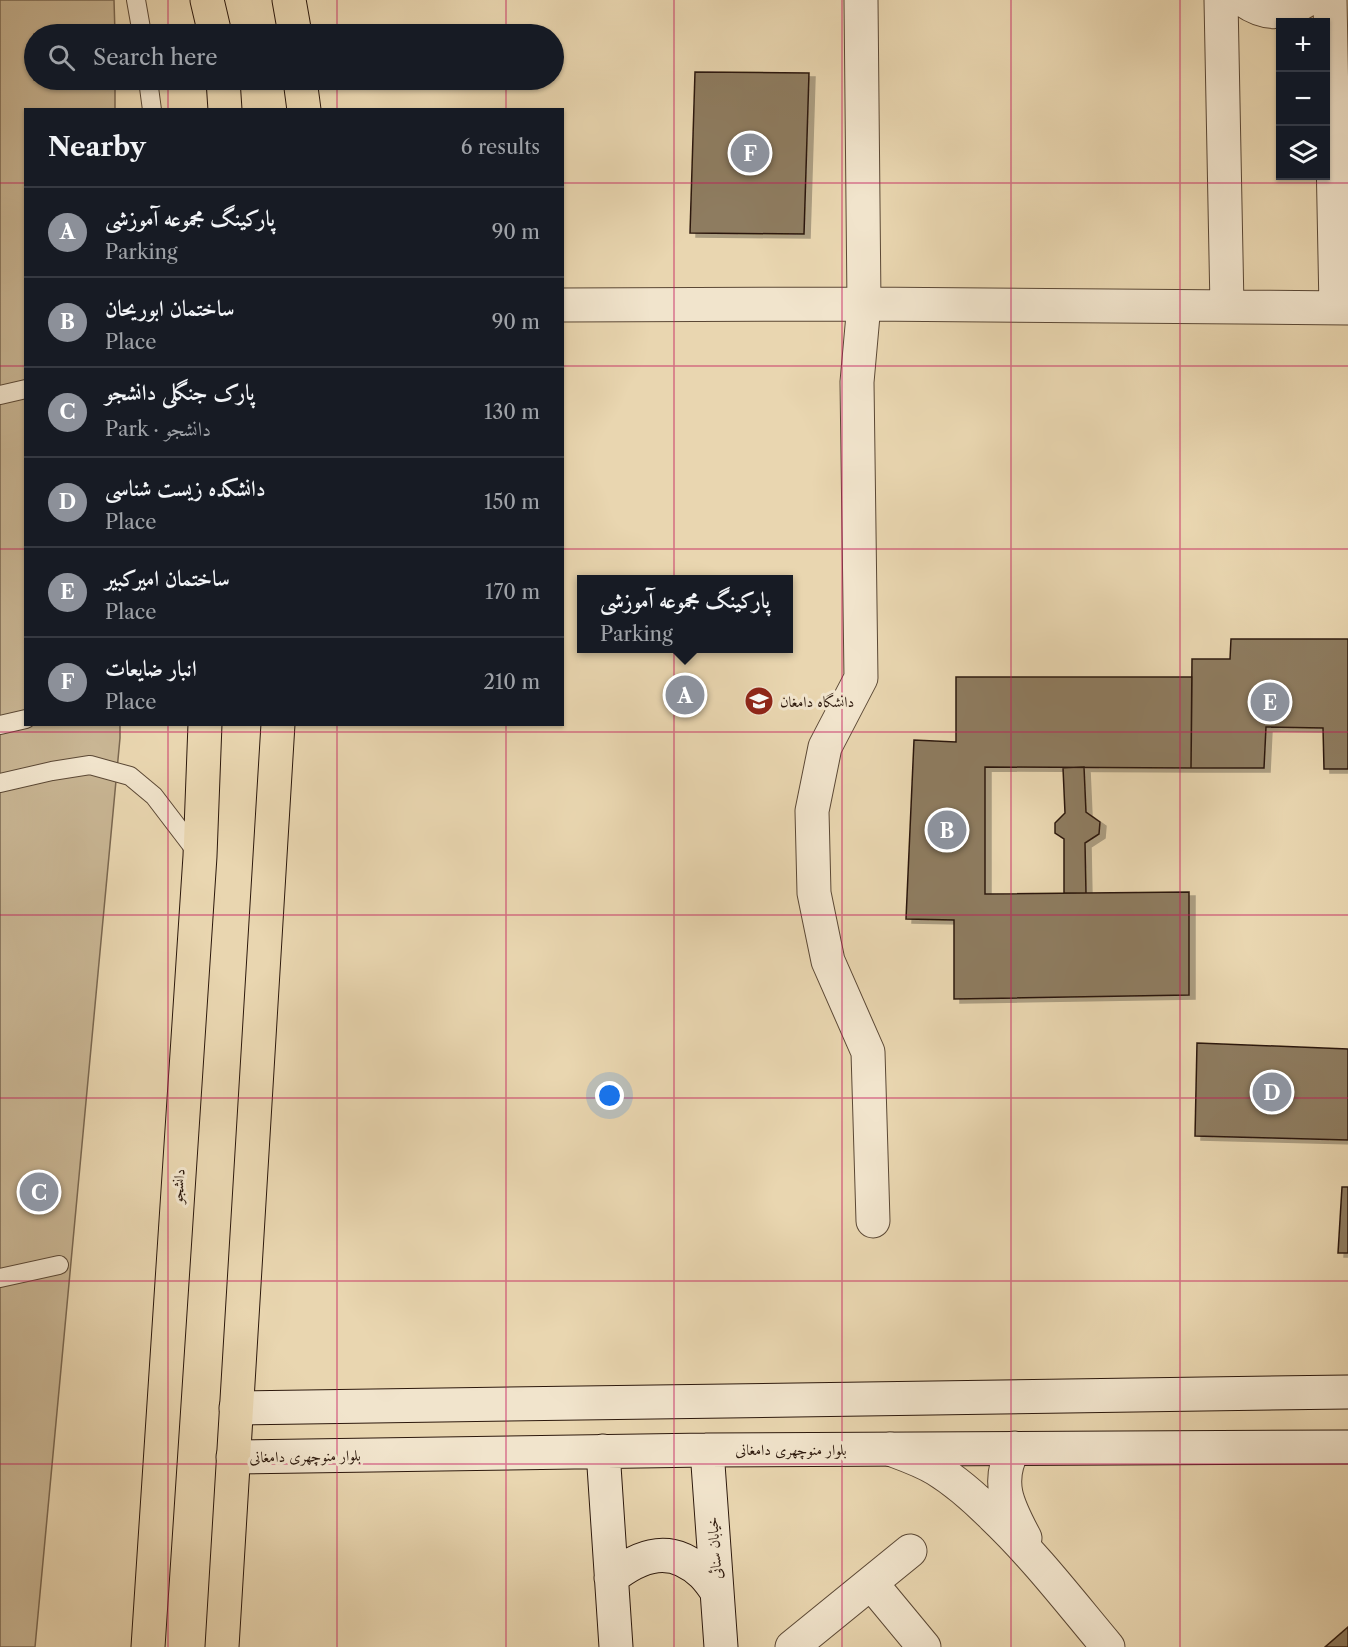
<!DOCTYPE html>
<html lang="en">
<head>
<meta charset="utf-8">
<style>
  :root { --surface:#171b24; --page:#242831; --text:#f1f3f6; --muted:#9ea1a6; --line:#363941; --accent:#8c9099 }
  body { margin:0; font-family:"Libre Caslon Text",Amiri,serif; background:var(--page); color:var(--text) }
  .controls { position:absolute; right:18px; top:18px; display:grid; overflow:hidden; border-radius:0px; box-shadow:0 2px 4px #0004 }
  .controls button { width:54px; height:54px; display:grid; place-items:center; padding:0; border:0; border-bottom:2px solid var(--line); background:var(--surface); color:var(--text); font:30px sans-serif }
  .you { position:absolute; left:610px; top:1096px; width:21px; height:21px; margin:-15px; border:4px solid #fff; border-radius:50%; background:#1a73e8; box-shadow:0 0 0 9px #1a73e833 }
  .badge { display:grid; place-items:center; width:39px; height:39px; border-radius:50%; background:var(--accent); color:#fff; font-size:20px; font-weight:700 }
  .pin { position:absolute; translate:-50% -50%; border:3px solid #fff; box-shadow:0 2px 6px #0006 }
  .popup { position:absolute; left:577px; top:575px; width:216px; height:78px; box-sizing:border-box; display:grid; place-content:center; border-radius:0px; background:var(--surface); filter:drop-shadow(0 2px 4px #0005); font-size:20px; white-space:nowrap; color:var(--muted) }
  .popup b { font-size:22px; color:var(--text) }
  .popup::after { content:''; position:absolute; left:50%; top:100%; margin-left:-12px; border:12px solid transparent; border-top-color:var(--surface) }
  .list { margin:0; padding:0; list-style:none }
  h2 { display:flex; justify-content:space-between; align-items:center; height:78px; margin:0; padding:0 24px; font-size:26px }
  h2 small { font-size:20px; font-weight:400; color:var(--muted) }
  .list li { display:grid; grid-template-columns:39px 1fr auto; gap:18px; align-items:center; box-sizing:border-box; height:90px; padding:0 24px; border-top:2px solid var(--line) }
  .list b { display:block; font-size:22px; white-space:nowrap }
  .list p { margin:0; font-size:20px; white-space:nowrap; color:var(--muted) }
  .list em { font-size:20px; font-style:normal; color:var(--muted) }
  .icon { flex:none; width:33px; height:33px; fill:none; stroke:currentColor; stroke-width:2; stroke-linecap:round; stroke-linejoin:round }
  .map { position:relative; flex:none; width:1348px; height:1647px; overflow:hidden }
  .search { position:absolute; background:var(--surface); box-shadow:0 2px 4px #0004; left:24px; top:24px; width:540px; height:66px; display:flex; align-items:center; gap:15px; box-sizing:border-box; padding:0 21px; border-radius:33px; color:var(--muted); font-size:22px }
  .panel { position:absolute; background:var(--surface); box-shadow:0 2px 4px #0004; left:24px; top:108px; width:540px; height:618px; border-radius:0px }
  .map>svg:first-child { display:block }
  .green { fill:#c9b694; stroke:#7a6750; stroke-width:1.5 }
  .building { fill:#8e7b61; stroke:#2c180c; stroke-width:1.5; filter:url(#shadow) }
  .lines { fill:none; stroke-linecap:round; stroke-linejoin:round }
  .lane-casing { stroke:#5b4835; stroke-width:20 }
  .street-casing { stroke:#5b4835; stroke-width:35 }
  .secondary-casing { stroke:#2c180c; stroke-width:35 }
  .primary-casing { stroke:#2c180c; stroke-width:35 }
  .lane { stroke:#f1e4cc; stroke-width:18 }
  .street { stroke:#f1e4cc; stroke-width:33 }
  .secondary { stroke:#f1e4cc; stroke-width:33 }
  .primary { stroke:#e9d6b0; stroke-width:33 }
  .grid { fill:none; stroke:#c2185b; stroke-width:1.5; stroke-opacity:0.55 }
  .labels { text-anchor:middle; dominant-baseline:central; stroke-width:6; stroke-linejoin:round; paint-order:stroke }
  .poi-label { font-size:15px; fill:#2c180c; stroke:#f1e4cc; text-anchor:start }
  .street-label { font-size:15px; fill:#2c180c; stroke:#f1e4cc }
</style>
</head>
<body>
<div class="map">
<svg width="1348" height="1647" viewBox="0 0 1348 1647">
  <defs>
    <filter id="shadow"><feDropShadow dx="6" dy="4" stdDeviation="0" flood-color="#0004"/></filter>
  </defs>
  <rect width="100%" height="100%" fill="#e9d6b0"/>
  <filter id="stains"><feTurbulence type="fractalNoise" baseFrequency=".00333" numOctaves="4"/><feColorMatrix values="0 0 0 0 .2 0 0 0 0 .09 0 0 0 0 .02 0 0 0 .5 -.17"/></filter>
  <radialGradient id="worn" r=".72"><stop offset=".6" stop-color="#630" stop-opacity="0"/><stop offset="1" stop-color="#630" stop-opacity=".3"/></radialGradient>
  <!-- green -->
  <path class="green" d="M0 0H114L115 34H34V80H115V109L26 110V724L120 725V738L35 1647H0Z"/>
  <!-- building -->
  <path class="building" d="M695 72 809 73 804 234 690 233Z
    M1231 639H1348V769H1324L1323 728 1266 727 1264 768H1191L1192 659H1230Z
    M956 677H1192L1191 768 985 767V894L1189 892V995L954 999V920L906 919 914 740 956 742Z
    M1084 767 1086 812 1100 822 1099 834 1085 843 1086 893H1064V839L1055 833V823L1065 813 1063 768Z
    M1197 1043 1348 1049V1140L1195 1136Z
    M1342 1187H1348V1253H1338Z
    M1348 1627V1647H1325Z"/>
  <g class="lines">
    <!-- lane casing -->
    <g class="lane-casing">
      <path id="lane" d="M136 0 142 34
        M148 80 152 110
        M0 395 26 389
        M0 725 26 719
        M0 783 52 771 90 765 130 776 154 796 199 855
        M0 1278 59 1265"/>
    </g>
    <!-- street casing -->
    <g class="street-casing">
      <path id="street" d="M861 0 864 304 857 382 861 678 825 747 812 811 814 893 828 961 868 1052 873 1221
        M1221 0 1227 307
        M1243 0C1266 16 1284 15 1307 0
        M1330 0 1336 308
        M562 305 864 304 1348 308
        M1014 1448C995 1482 1008 1506 1025 1538
        M890 1449C906 1455 921 1460 936 1469 957 1482 975 1498 993 1516 1035 1556 1071 1603 1108 1647
        M871 1583 924 1647
        M792 1647 910 1551"/>
    </g>
    <!-- secondary casing -->
    <g class="secondary-casing">
      <path id="secondary" d="M236 1408 1348 1392
        M707 1450 721 1647
        M603 1451 616 1647
        M233 1457 707 1450 1348 1447
        M611 1578C641 1554 672 1544 703 1574 708 1579 713 1586 717 1592"/>
    </g>
    <!-- primary casing -->
    <g class="primary-casing">
      <path id="primary" d="M207 0 215 34
        M289 0 295 34
        M223 80 225 110
        M300 80 304 110
        M148 1647 200 856 205 724
        M222 1647 278 724"/>
    </g>
    <!-- lane -->
    <use href="#lane" class="lane"/>
    <!-- street -->
    <use href="#street" class="street"/>
    <!-- secondary -->
    <use href="#secondary" class="secondary"/>
    <!-- primary -->
    <use href="#primary" class="primary"/>
  </g>
  <!-- grid -->
  <path class="grid" d="M168 0V34M337 0V34M506 0V34M674 0V1647M842 0V1647M1011 0V1647M1180 0V1647M168 80V110M337 80V110M506 80V110M0 183H26M562 183H1348M0 366H26M562 366H1348M0 549H26M562 549H1348M168 724V1647M337 724V1647M506 724V1647M0 732H1348M0 915H1348M0 1098H1348M0 1281H1348M0 1464H1348"/>
  <!-- icons -->
  <defs>
    <g id="university-disc" transform="scale(1.5)"><circle r="9.5" fill="#8f2418" stroke="#f1e4cc"/><path d="M0-5L7-2L0 1L-7-2ZM-4 1L0 2.5L4 1V4Q0 6-4 4Z" fill="#fff"/></g>
  </defs>
  <g fill-rule="evenodd">
    <use href="#university-disc" x="759" y="701"/>
  </g>
  <g class="labels">
    <!-- poi labels -->
    <g class="poi-label">
      <text x="780" y="701">دانشگاه دامغان</text>
    </g>
    <!-- street labels -->
    <g class="street-label">
      <text transform="translate(178 1186) rotate(-86)">دانشجو</text>
      <text x="791" y="1449">بلوار منوچهری دامغانی</text>
      <text transform="translate(305 1456) rotate(-1)">بلوار منوچهری دامغانی</text>
      <text transform="translate(714 1548) rotate(-94)">خیابان سنائی</text>
    </g>
  </g>
  <rect width="100%" height="100%" filter="url(#stains)"/>
  <rect width="100%" height="100%" fill="url(#worn)"/>
</svg>
<div class="controls">
<button>+</button>
<button>−</button>
<button><svg class="icon" aria-label="layers" viewBox="0 0 24 24"><path d="M12 4l9 5-9 5-9-5zM3 14l9 5 9-5"/></svg></button>
</div>
<div class="you"></div>
<div class="pin badge" style="left:685px;top:695px">A</div>
<div class="popup"><b>پارکینگ مجموعه آموزشی</b>Parking</div>
<div class="pin badge" style="left:947px;top:830px">B</div>
<div class="pin badge" style="left:39px;top:1192px">C</div>
<div class="pin badge" style="left:1272px;top:1092px">D</div>
<div class="pin badge" style="left:1270px;top:702px">E</div>
<div class="pin badge" style="left:750px;top:153px">F</div>
<div class="search"><svg class="icon" aria-label="search" viewBox="0 0 24 24"><circle cx="10" cy="10" r="6"/><path d="M15 15l6 6"/></svg>Search here</div>
<section class="panel">
<h2>Nearby<small>6 results</small></h2>
<ul class="list">
<li><span class="badge">A</span><div><b>پارکینگ مجموعه آموزشی</b><p>Parking</p></div><em>90 m</em></li>
<li><span class="badge">B</span><div><b>ساختمان ابوریحان</b><p>Place</p></div><em>90 m</em></li>
<li><span class="badge">C</span><div><b>پارک جنگلی دانشجو</b><p>Park · دانشجو</p></div><em>130 m</em></li>
<li><span class="badge">D</span><div><b>دانشکده زیست شناسی</b><p>Place</p></div><em>150 m</em></li>
<li><span class="badge">E</span><div><b>ساختمان امیرکبیر</b><p>Place</p></div><em>170 m</em></li>
<li><span class="badge">F</span><div><b>انبار ضایعات</b><p>Place</p></div><em>210 m</em></li>
</ul>
</section>
</div>
</body>
</html>
